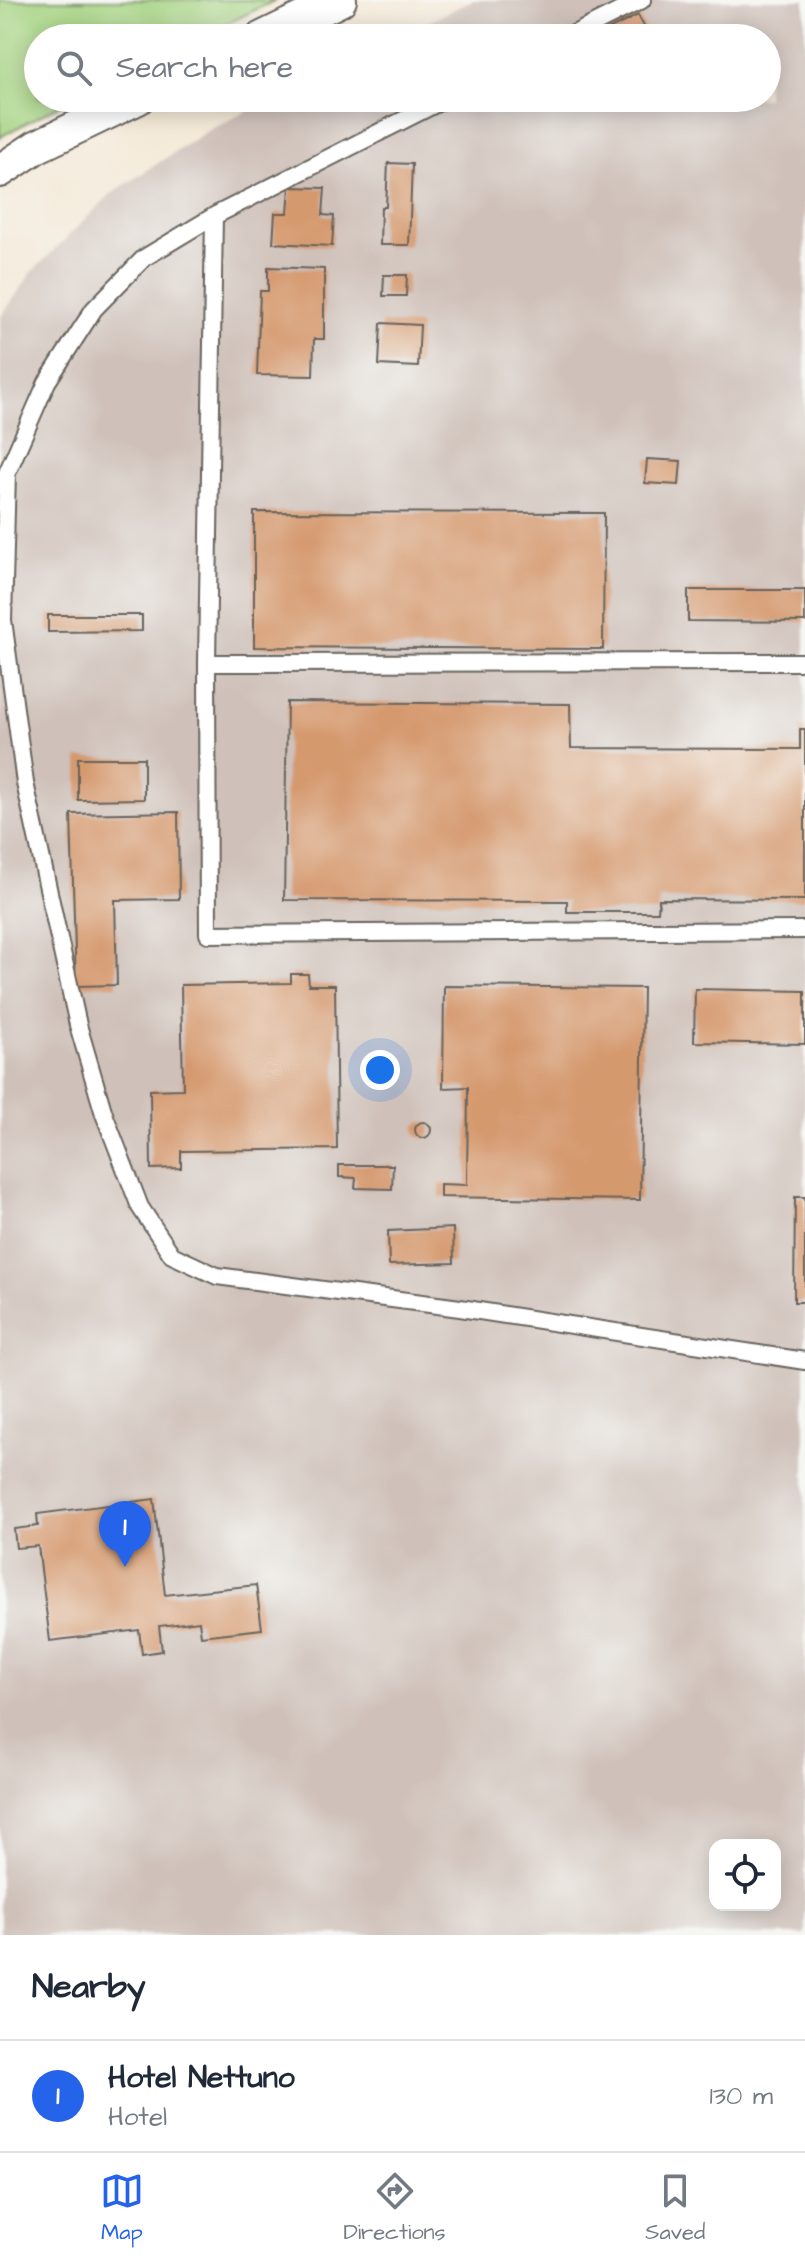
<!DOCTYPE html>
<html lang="en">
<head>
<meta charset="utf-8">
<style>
  :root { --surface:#fff; --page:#f6f6f7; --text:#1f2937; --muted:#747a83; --line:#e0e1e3; --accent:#2563eb }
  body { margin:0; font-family:"Architects Daughter",sans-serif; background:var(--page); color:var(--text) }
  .controls { position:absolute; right:24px; bottom:24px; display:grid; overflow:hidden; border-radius:16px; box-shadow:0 4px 20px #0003 }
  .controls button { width:72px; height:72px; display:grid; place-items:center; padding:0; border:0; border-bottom:2px solid var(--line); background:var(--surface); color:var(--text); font:40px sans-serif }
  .you { position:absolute; left:380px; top:1070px; width:28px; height:28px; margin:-20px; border:6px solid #fff; border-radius:50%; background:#1a73e8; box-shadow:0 0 0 12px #1a73e833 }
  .badge { display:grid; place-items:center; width:52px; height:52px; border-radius:50%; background:var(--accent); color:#fff; font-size:26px; font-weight:700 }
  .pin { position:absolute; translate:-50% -66px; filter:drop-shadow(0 2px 4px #0008) }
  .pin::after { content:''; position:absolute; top:42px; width:28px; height:24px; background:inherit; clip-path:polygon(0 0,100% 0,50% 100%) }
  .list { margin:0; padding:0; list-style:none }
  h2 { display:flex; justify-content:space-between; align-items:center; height:104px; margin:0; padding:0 32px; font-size:34px }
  h2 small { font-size:26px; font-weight:400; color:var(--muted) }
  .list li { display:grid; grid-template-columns:52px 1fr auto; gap:24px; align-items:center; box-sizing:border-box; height:112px; padding:0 32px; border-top:2px solid var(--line) }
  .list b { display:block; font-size:30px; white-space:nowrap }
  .list p { margin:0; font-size:26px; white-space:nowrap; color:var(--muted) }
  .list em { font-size:26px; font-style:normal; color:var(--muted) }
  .icon { flex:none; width:44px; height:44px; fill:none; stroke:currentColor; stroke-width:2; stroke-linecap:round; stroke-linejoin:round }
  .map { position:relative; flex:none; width:805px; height:1935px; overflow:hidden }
  .search { position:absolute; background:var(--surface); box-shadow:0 4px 20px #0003; left:24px; right:24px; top:24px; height:88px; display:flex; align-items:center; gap:20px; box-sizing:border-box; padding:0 28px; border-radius:44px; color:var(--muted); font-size:30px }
  .sheet { height:216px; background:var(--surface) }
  nav { display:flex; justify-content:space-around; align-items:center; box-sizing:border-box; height:112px; border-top:2px solid var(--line); background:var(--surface); font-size:22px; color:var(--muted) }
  nav a { display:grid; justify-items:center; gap:4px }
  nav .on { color:var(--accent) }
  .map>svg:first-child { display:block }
  .industrial { fill:#cfc1ba; fill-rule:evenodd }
  .green { fill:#a4d380; stroke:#60784e; stroke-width:2 }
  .building { fill:#d5996e }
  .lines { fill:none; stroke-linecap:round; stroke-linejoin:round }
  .service-casing { stroke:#68645d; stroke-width:20 }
  .minor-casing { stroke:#68645d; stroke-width:36 }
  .service { stroke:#fff; stroke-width:16 }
  .minor { stroke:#fff; stroke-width:32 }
</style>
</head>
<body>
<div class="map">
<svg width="805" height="1935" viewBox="0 0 805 1935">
  <rect width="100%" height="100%" fill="#f6f6f2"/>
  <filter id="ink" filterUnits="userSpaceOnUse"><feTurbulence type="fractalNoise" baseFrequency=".0125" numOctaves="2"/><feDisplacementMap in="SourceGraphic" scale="16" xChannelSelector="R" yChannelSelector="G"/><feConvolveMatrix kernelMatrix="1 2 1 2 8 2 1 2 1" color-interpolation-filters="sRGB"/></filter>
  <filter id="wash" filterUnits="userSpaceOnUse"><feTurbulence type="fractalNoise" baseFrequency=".006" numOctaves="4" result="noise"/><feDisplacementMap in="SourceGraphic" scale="32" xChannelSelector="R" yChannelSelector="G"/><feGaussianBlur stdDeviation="1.8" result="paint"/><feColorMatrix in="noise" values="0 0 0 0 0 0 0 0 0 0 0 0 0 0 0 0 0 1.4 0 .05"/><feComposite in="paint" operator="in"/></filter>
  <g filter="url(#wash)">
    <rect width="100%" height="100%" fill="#f4e9d7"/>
    <!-- industrial -->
    <path class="industrial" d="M473 0H805V1935H0V318L32 272 111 194 207 131 274 98H767V38H396ZM715 1845H775V1905H715Z"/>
    <!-- green -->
    <path class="green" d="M0 0H276L197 38H38V98H73L0 137Z"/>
    <g id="blocks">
      <!-- building -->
      <path class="building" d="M638 15 650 38H592Z
        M388 163 412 164 409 245H380L381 207H386Z
        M290 187 325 188 323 215 334 216 332 246 273 243 275 213H288Z
        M268 267 324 269V339H314L313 376 257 375 260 291H268Z
        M384 275H407L406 296H383Z
        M381 323 420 325 418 367 379 365Z
        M647 459 681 461 679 485 645 483Z
        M254 512 604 513 603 649 254 647Z
        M688 590H805V622L688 621Z
        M48 615H142V631L48 632Z
        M287 702 570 704 571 748 800 749V729H805V900L659 899 658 912H567V901L284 900Z
        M78 758H144V799L78 800Z
        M178 812 179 899 115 900 117 985 76 986 71 814Z
        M291 974H308L309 985H335L337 1149 181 1151V1168L151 1169 150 1090 183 1089 181 985 291 983Z
        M444 986 643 988 640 1200 440 1197V1184L467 1185 468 1087 443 1088Z
        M695 989 805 991V1044L694 1042Z
        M415 1130a8 8 0 1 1 16 0a8 8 0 1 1-16 0Z
        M339 1165H393L392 1189 355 1188 356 1178 339 1177Z
        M795 1197H805V1302H794Z
        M453 1228 454 1263 389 1265 388 1231Z
        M154 1499 165 1595 256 1585 262 1629 201 1636 199 1621 159 1626 162 1651 142 1654 139 1630 50 1641 38 1546 16 1548 14 1529 38 1526 37 1514Z"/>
    </g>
  </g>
  <g filter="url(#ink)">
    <use href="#blocks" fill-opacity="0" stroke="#68645d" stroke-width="2"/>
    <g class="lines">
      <!-- service casing -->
      <g class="service-casing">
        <path id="service" d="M566 38 642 0
          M447 98 214 216 144 258 94 309 47 382 7 473 3 620 25 783 78 1025 104 1114 140 1207 172 1255 217 1276 460 1308 805 1361
          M214 216 207 663 208 934 805 930
          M207 663 805 662"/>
      </g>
      <!-- minor casing -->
      <g class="minor-casing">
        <path id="minor" d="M262 38 340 0
          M0 171 36 147 138 98"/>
      </g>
      <!-- service -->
      <use href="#service" class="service"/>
      <!-- minor -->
      <use href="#minor" class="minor"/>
    </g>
  </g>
</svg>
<div class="controls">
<button><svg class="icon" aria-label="locate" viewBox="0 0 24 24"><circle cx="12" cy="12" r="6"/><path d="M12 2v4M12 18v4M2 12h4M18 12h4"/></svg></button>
</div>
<div class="you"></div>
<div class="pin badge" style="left:125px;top:1567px">1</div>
<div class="search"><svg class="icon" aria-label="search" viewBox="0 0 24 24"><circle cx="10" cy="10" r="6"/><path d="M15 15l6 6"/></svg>Search here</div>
</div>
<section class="sheet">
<h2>Nearby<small></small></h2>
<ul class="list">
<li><span class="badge">1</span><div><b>Hotel Nettuno</b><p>Hotel</p></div><em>130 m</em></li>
</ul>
</section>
<nav>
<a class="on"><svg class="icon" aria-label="map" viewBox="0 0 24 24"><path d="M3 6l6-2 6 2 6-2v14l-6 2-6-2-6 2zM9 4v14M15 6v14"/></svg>Map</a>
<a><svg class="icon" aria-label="directions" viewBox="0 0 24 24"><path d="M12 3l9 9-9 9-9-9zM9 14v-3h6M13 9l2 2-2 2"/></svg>Directions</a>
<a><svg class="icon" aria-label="saved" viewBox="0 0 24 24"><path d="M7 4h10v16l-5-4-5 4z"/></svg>Saved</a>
</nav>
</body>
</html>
